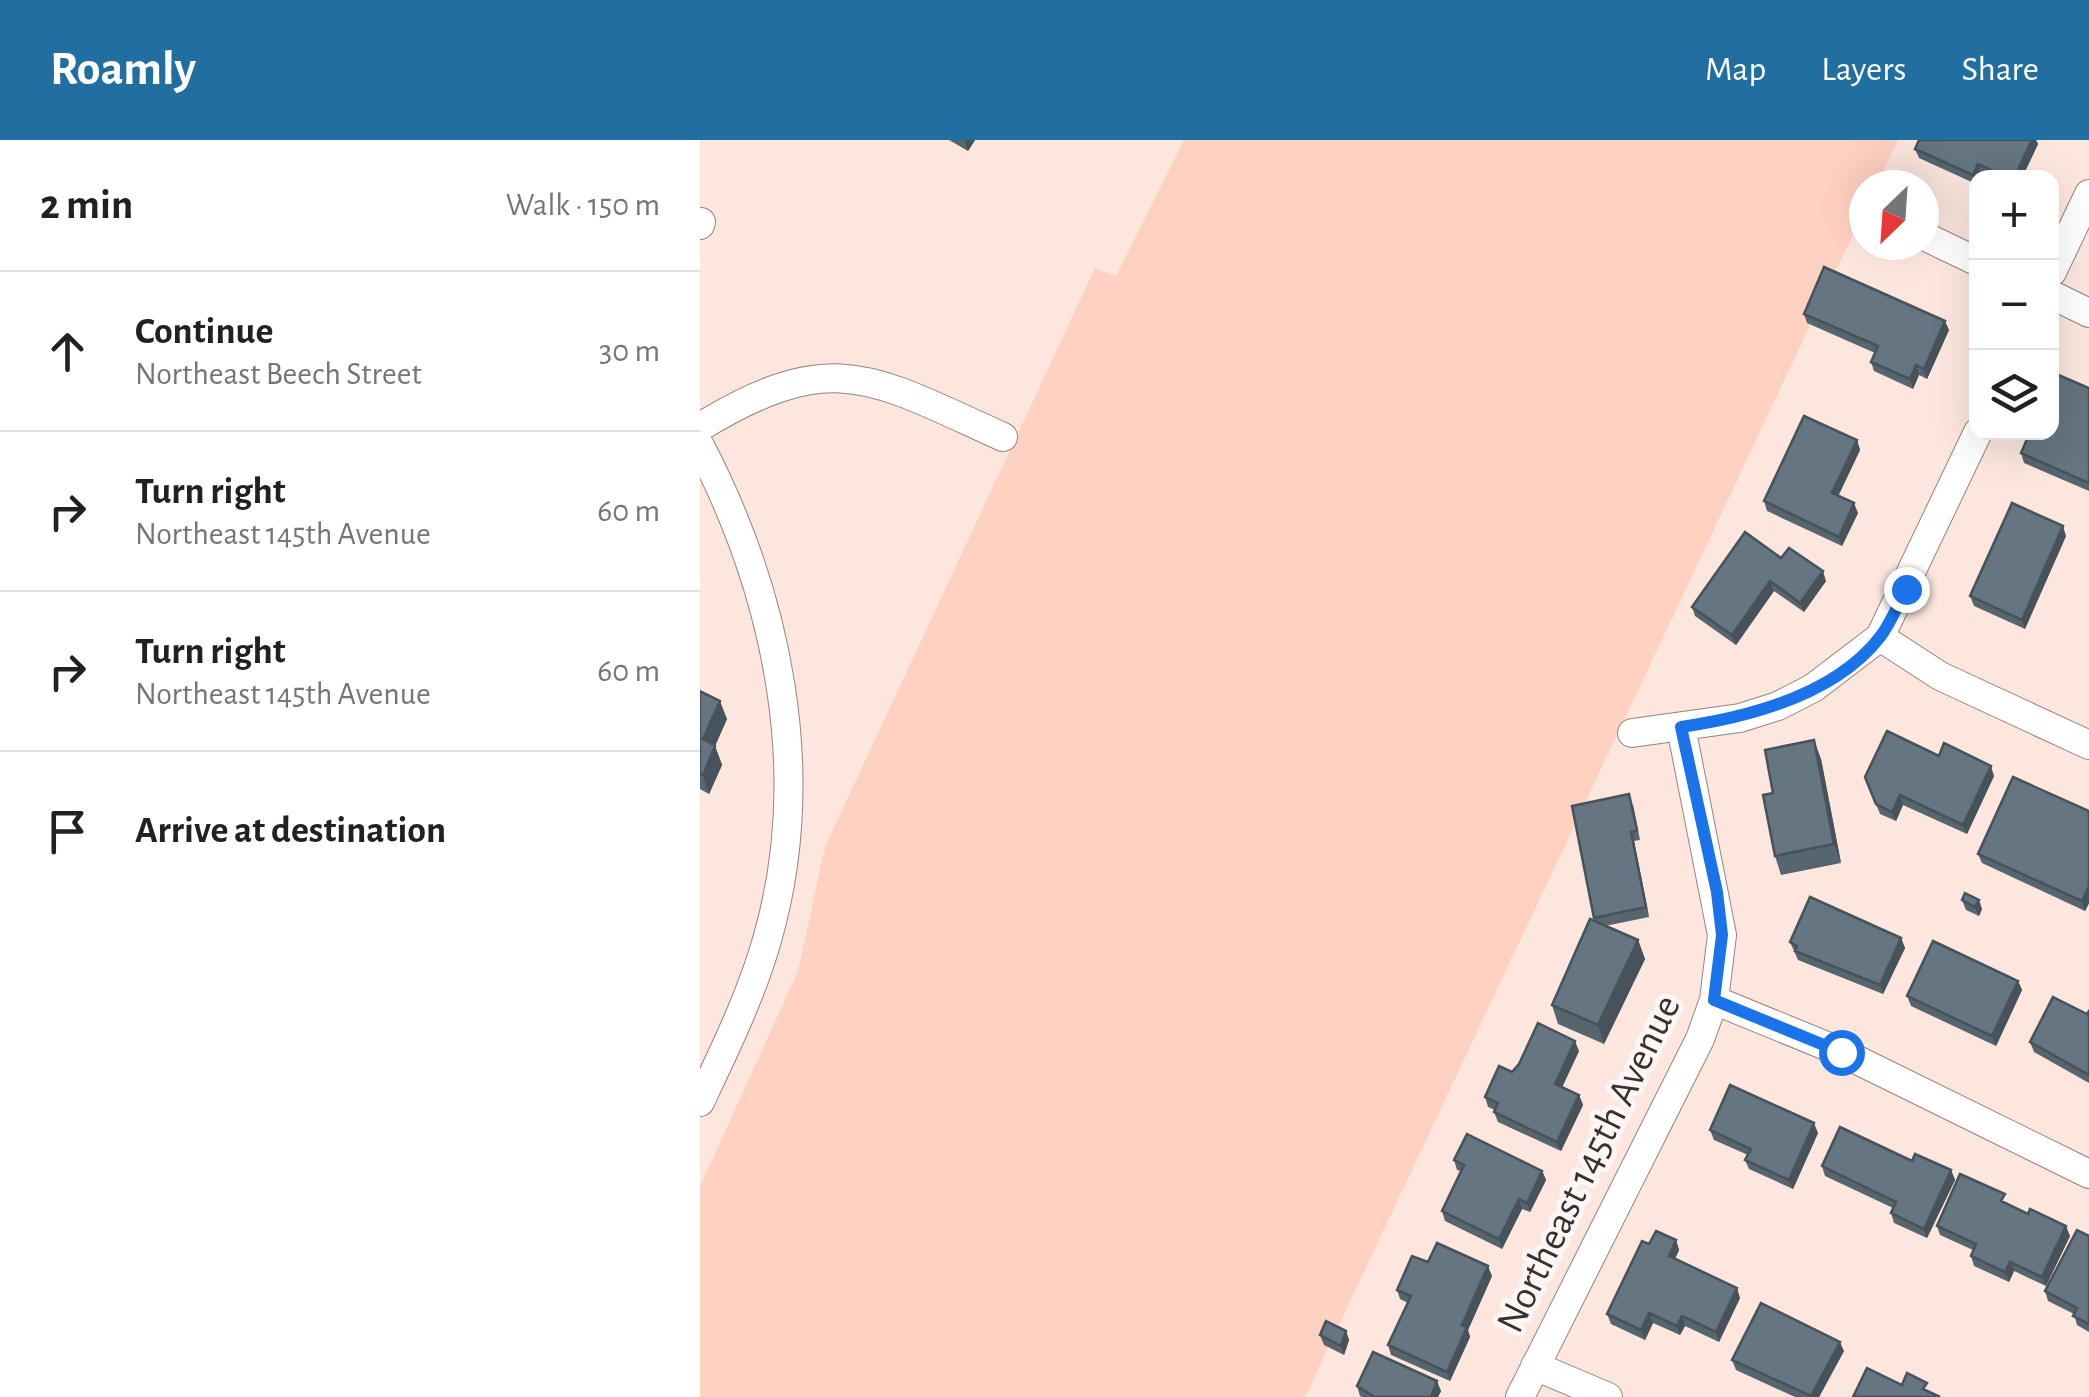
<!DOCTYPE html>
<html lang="en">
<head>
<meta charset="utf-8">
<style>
  :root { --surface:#fff; --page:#f6f6f6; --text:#202124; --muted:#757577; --line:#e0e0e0; --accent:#216fa1 }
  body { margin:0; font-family:"Alegreya Sans",sans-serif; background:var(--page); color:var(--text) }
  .controls { position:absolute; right:30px; top:30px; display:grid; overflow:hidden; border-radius:20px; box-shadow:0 10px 40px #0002 }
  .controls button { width:90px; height:90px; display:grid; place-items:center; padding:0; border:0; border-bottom:2px solid var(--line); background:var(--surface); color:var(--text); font:50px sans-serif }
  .compass { position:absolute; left:1149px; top:30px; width:90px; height:90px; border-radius:50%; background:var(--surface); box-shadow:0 10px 40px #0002; rotate:205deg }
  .stop { position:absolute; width:30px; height:30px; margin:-22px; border:8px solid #1a73e8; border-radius:50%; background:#fff }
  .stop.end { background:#1a73e8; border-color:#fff; box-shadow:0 2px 10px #0008 }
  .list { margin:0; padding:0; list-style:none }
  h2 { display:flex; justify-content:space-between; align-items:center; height:130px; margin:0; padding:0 40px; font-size:42px }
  h2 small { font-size:32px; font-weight:400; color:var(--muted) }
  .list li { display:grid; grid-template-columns:65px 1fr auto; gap:30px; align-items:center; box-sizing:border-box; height:160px; padding:0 40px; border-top:2px solid var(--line) }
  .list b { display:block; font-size:38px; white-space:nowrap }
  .list p { margin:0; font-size:32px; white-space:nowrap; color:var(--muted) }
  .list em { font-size:32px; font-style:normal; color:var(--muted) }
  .icon { flex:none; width:55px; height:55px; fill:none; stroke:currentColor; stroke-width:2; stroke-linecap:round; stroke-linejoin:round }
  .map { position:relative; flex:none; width:1389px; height:1257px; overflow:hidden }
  header { display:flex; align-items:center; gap:60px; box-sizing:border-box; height:140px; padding:0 50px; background:var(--accent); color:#fff }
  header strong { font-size:48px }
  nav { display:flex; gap:55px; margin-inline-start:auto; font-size:35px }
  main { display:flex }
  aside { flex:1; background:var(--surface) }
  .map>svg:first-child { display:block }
  .green { fill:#fed1c0 }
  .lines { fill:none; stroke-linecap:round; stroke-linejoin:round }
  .street-casing { stroke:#97837c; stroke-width:30 }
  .street { stroke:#fff; stroke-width:28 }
  .wall { fill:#57656f }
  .shaded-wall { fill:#47525a }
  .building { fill:#657581; stroke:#47525a; stroke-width:2.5 }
  .route { stroke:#1a73e8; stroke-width:12 }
  .labels { text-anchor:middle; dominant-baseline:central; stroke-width:10; stroke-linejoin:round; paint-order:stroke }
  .street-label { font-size:40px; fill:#39312e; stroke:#fcf7f6 }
</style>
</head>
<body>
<header>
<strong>Roamly</strong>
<nav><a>Map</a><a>Layers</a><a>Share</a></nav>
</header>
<main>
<aside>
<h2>2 min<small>Walk · 150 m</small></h2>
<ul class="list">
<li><svg class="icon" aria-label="ahead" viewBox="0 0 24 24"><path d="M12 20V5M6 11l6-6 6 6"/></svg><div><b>Continue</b><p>Northeast Beech Street</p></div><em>30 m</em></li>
<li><svg class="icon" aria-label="right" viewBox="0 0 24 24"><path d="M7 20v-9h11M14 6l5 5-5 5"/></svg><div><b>Turn right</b><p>Northeast 145th Avenue</p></div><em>60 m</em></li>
<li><svg class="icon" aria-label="right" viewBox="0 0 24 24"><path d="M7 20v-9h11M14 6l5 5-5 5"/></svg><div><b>Turn right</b><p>Northeast 145th Avenue</p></div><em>60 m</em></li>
<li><svg class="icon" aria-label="arrive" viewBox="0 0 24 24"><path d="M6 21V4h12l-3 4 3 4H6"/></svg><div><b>Arrive at destination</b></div></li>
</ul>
</aside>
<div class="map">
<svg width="1389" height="1257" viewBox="0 0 1389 1257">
  <rect width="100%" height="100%" fill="#fce6de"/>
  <!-- green -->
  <path class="green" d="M484 0H1198L1176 45H1164V71L605 1257H0V1047L98 831 125 707 395 128 416 136Z"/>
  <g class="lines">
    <!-- street casing -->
    <g class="street-casing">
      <path id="street" d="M0 85 1 82
        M1224 96 1276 121
        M1352 132 1389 54
        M1352 155 1389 173
        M0 287C133 206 172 238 303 297
        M0 306C78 456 115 634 67 800 51 856 25 909 0 962
        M1180 497 1240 536 1389 605
        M932 593 1040 578 1078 566 1113 548 1180 497 1278 292
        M1014 860 1141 912 1389 1034
        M835 1226 908 1257
        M820 1257 1000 899 1014 860 1022 795 981 587"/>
    </g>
    <!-- street -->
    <use href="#street" class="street"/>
  </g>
  <!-- wall -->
  <path class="wall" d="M249 0H275L268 11Z
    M1332 0H1336L1338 4 1322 38H1289L1281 34 1279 38H1276V44L1219 18 1215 9Z
    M1104 174 1249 190 1227 239 1219 235 1213 249 1174 231 1171 222 1175 213 1107 183Z
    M1389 248V351L1324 323 1321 313Z
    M1157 300 1160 310 1138 356 1158 373 1142 406 1067 371 1064 361Z
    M1366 396 1325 489 1274 466 1270 456Z
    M1081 418 1126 441 1104 472 1074 451 1036 505 995 476 992 467Z
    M0 551 27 579 15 606 22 625 9 654 0 649Z
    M1239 616 1294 636 1267 694 1203 665 1196 681 1180 674 1165 637Z
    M1121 619 1141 723 1081 735 1075 716 1073 653Z
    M933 664 940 700 934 701 949 777 905 786 938 800 945 819 904 904 858 884 852 865 896 782 894 778Z
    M1389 671V763L1385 771 1282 723 1278 714Z
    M1262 760 1282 769 1279 776 1266 770Z
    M1201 798 1205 808 1183 854 1098 820 1090 802Z
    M1318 841 1322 850 1296 906 1211 866 1207 856Z
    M1389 871V943L1334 912 1330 902 1387 874Z
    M879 911 862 947 879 955 883 965 861 1011 798 982 794 972 795 970 788 967 785 957 812 932Z
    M1010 990 1118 993 1093 1049 1049 1029 1045 1020 1048 1015 1014 1000Z
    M754 1020 842 1031 846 1040 830 1072 822 1069 802 1109 745 1081 742 1071 761 1031 757 1030Z
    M1212 1021 1251 1030 1255 1040 1227 1098 1194 1083 1191 1073 1193 1068 1125 1036 1122 1026Z
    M1308 1065 1370 1096 1346 1146 1314 1131 1309 1142 1274 1126 1271 1116 1273 1110 1240 1095 1237 1086Z
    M1389 1096V1192L1377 1185 1374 1174 1348 1161 1345 1151Z
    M976 1100 979 1110 975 1119 1040 1158 1019 1202 985 1186 980 1195 953 1183 945 1200 911 1184 907 1174 949 1104Z
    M728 1122 792 1136 768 1190 770 1197 750 1241 691 1215 688 1205 708 1163 700 1159 697 1150Z
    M646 1191 649 1200 644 1215 624 1205 620 1195Z
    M1144 1211 1119 1257H1095L1036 1230 1032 1220Z
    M657 1246 741 1251 738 1257H662L660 1256Z"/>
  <!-- shaded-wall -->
  <path class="shaded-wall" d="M266 0H275L268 11 265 1Z
    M1332 0H1336L1338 4 1322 38H1314Z
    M1278 24 1281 34 1279 38H1276V44L1273 35Z
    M1245 181 1249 190 1227 239 1224 229Z
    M1216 225 1219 235 1213 249 1210 239Z
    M1157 300 1160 310 1135 363 1132 353Z
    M1154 363 1158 373 1142 406 1139 397Z
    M1363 386 1366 396 1325 489 1322 480Z
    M1123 431 1126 441 1104 472 1100 463Z
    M1070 441 1074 451 1036 505 1032 495Z
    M20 561 27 579 15 606 22 625 9 654 3 635V599Z
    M1114 600 1121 619 1141 723 1134 704Z
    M1291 626 1294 636 1267 694 1263 685Z
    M1200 655 1203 665 1196 681 1192 672Z
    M931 692 934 701 949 777 946 767Z
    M1389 746V763L1385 771 1382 761Z
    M1279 760 1282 769 1279 776 1275 767Z
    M1201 798 1205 808 1183 854 1180 845Z
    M938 800 945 819 904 904 898 885Z
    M1318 841 1322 850 1296 906 1292 896Z
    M875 901 879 911 859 954 855 944Z
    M879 955 883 965 861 1011 857 1002Z
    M1114 983 1118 993 1093 1049 1089 1040Z
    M1251 1030 1255 1040 1227 1098 1224 1089Z
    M842 1031 846 1040 830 1072 827 1063Z
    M819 1059 822 1069 802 1109 799 1099Z
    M1366 1086 1370 1096 1346 1146 1342 1137Z
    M976 1100 979 1110 972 1125 969 1116Z
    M1310 1122 1314 1131 1309 1142 1305 1132Z
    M788 1126 792 1136 768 1190 770 1197 750 1241 747 1232 762 1185Z
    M1037 1148 1040 1158 1019 1202 1016 1192Z
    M949 1173 953 1183 945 1200 941 1190Z
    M982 1176 985 1186 980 1195 977 1186Z
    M646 1191 649 1200 644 1215 641 1206Z
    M1140 1202 1144 1211 1119 1257H1111Z
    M737 1241 741 1251 738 1257H731Z"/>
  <!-- building -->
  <path class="building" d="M1219 0H1332L1314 38H1307L1278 24 1273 35 1215 9Z
    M1124 127 1245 181 1224 229 1216 225 1210 239 1171 222 1178 206 1104 174Z
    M1356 234 1389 248V343L1321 313 1330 292H1352V245Z
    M1104 276 1157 300 1132 353 1154 363 1139 397 1064 361Z
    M1312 363 1363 386 1322 480 1270 456Z
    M1045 392 1081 418 1089 408 1123 431 1100 463 1070 441 1032 495 992 467Z
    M0 551 20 561 3 599 15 606 3 635 0 634Z
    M1187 591 1239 616 1244 603 1291 626 1263 685 1200 655 1192 672 1176 664 1165 637Z
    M1114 600 1134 704 1075 716 1063 655 1073 653 1065 610Z
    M1313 637 1389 671V746L1382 761 1278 714Z
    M929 654 937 690 931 692 946 767 894 778 872 666Z
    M1265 753 1279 760 1275 767 1262 760Z
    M1110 757 1201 798 1180 845 1095 811 1097 806 1090 802Z
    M890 779 938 800 898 885 852 865Z
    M1233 801 1318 841 1292 896 1207 856Z
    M1353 857 1387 874 1389 871V935L1330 902Z
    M838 883 875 901 855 944 879 955 857 1002 794 972 798 963 785 957 799 926 812 932 819 924Z
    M1030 945 1114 983 1089 1040 1045 1020 1051 1009 1010 990Z
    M1140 987 1212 1021 1215 1014 1251 1030 1224 1089 1191 1073 1196 1062 1122 1026Z
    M767 994 842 1031 827 1063 819 1059 799 1099 742 1071 764 1025 754 1020Z
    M1260 1034 1305 1054 1301 1061 1328 1074 1330 1069 1366 1086 1342 1137 1310 1122 1305 1132 1271 1116 1276 1104 1237 1086Z
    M1377 1090 1389 1096V1184L1373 1176 1377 1168 1345 1151Z
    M956 1091 976 1100 969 1116 1037 1148 1016 1192 982 1176 977 1186 949 1173 941 1190 907 1174 942 1101 949 1104Z
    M737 1103 788 1126 762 1185 767 1187 747 1232 688 1205 711 1156 697 1150 712 1116 728 1122Z
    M1061 1163 1140 1202 1111 1256 1032 1220Z
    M626 1181 646 1191 641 1206 620 1195Z
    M673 1212 737 1241 731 1257H675L657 1246Z
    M1167 1228 1202 1245 1207 1233 1227 1243 1223 1249 1240 1257H1153Z"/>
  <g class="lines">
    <!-- route -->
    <path class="route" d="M1141 912 1014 860 1022 795 1017 752 981 587C1050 577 1135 555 1180 497 1191 483 1198 464 1206 449"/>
  </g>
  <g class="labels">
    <!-- street labels -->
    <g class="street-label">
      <text transform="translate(889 1024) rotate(-64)">Northeast 145th Avenue</text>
    </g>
  </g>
</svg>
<div class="controls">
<button>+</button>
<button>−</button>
<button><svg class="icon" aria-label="layers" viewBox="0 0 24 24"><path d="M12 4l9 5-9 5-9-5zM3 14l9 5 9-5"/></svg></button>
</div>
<svg class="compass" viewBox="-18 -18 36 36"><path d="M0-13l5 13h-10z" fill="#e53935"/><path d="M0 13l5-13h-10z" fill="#757577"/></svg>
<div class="stop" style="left:1141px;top:912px"></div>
<div class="stop end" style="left:1206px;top:449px"></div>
</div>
</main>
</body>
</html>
